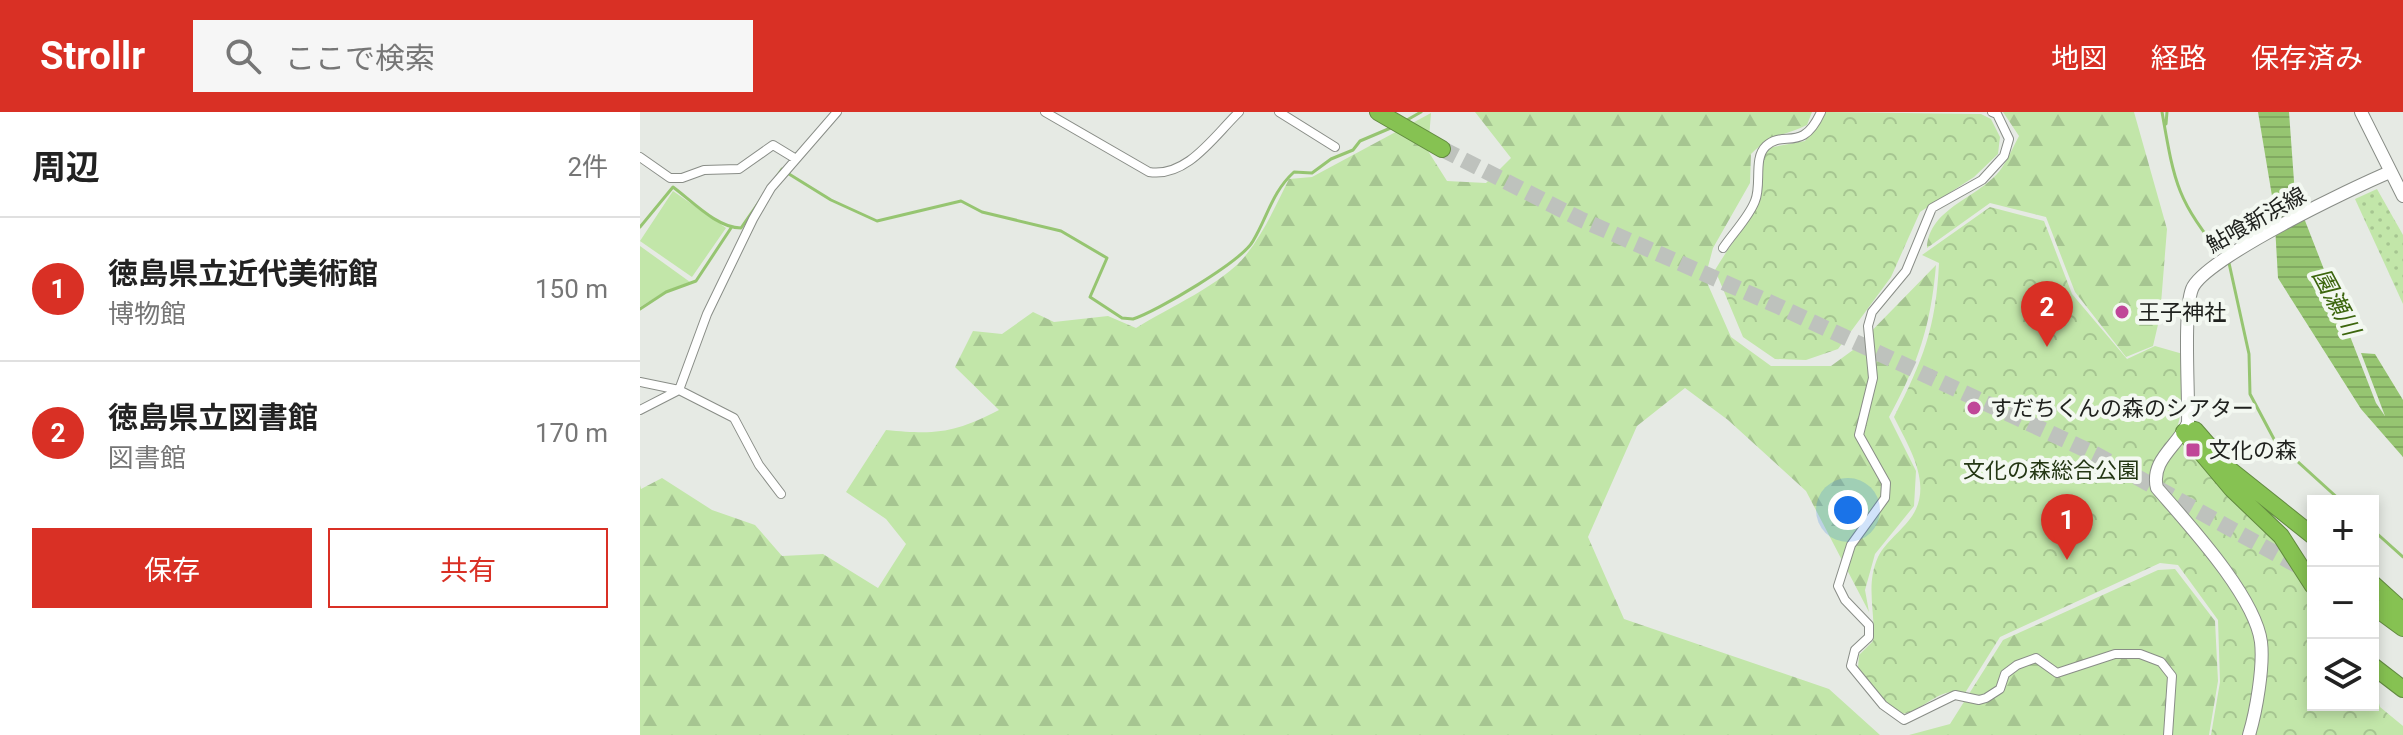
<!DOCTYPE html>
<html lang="ja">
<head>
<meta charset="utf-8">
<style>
  :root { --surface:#fff; --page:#f6f6f6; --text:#222; --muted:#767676; --line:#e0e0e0; --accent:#d93025 }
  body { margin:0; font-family:Roboto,"Noto Sans JP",sans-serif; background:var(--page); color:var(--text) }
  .controls { position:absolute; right:24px; bottom:24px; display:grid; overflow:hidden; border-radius:0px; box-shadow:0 4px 12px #0003 }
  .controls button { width:72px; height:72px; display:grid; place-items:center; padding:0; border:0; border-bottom:2px solid var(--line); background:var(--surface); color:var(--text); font:40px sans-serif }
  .you { position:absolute; left:1208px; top:398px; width:28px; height:28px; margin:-20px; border:6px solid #fff; border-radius:50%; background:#1a73e8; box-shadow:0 0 0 12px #1a73e833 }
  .badge { display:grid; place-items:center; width:52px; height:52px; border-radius:50%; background:var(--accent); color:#fff; font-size:26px; font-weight:700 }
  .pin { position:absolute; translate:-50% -66px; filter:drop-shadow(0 2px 4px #0008) }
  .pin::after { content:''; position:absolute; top:42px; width:28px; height:24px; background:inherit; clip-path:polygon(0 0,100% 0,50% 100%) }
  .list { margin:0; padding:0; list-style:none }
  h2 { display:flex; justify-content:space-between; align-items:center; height:104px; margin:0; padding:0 32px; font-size:34px }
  h2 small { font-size:26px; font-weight:400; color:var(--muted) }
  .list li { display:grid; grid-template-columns:52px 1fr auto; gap:24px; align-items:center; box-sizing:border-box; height:144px; padding:0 32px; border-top:2px solid var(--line) }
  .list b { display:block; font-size:30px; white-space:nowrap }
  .list p { margin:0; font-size:26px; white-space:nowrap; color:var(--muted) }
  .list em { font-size:26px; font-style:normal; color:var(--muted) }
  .actions { display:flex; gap:16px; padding:24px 32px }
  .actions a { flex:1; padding:18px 0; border:2px solid var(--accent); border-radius:0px; text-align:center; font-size:28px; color:var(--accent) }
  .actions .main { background:var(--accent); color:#fff }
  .icon { flex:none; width:44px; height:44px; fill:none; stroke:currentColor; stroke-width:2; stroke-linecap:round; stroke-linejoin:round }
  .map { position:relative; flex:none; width:1763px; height:623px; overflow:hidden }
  header { display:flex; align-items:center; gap:48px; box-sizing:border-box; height:112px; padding:0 40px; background:var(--accent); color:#fff }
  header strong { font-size:38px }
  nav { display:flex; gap:44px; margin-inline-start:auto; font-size:28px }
  .search { width:560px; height:72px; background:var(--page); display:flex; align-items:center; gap:20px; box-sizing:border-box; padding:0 28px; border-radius:0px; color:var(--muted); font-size:30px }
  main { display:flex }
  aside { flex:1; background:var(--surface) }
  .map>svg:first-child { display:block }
  .grass { fill:url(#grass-dots) }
  .forest { fill:url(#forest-firs) }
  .park { fill:url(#park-crowns) }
  .pitch { fill:#c2e6a9 }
  .water { fill:url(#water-rules) }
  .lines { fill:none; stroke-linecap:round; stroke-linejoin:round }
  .stream { stroke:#96c571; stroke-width:3 }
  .highway-tunnel { stroke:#bec2bd; stroke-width:16; stroke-dasharray:16 8; stroke-linecap:butt }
  .street-casing { stroke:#898d87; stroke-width:10 }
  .secondary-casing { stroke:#898d87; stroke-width:14 }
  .highway-casing { stroke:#628a40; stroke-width:18 }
  .street { stroke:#fff; stroke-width:8 }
  .secondary { stroke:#fff; stroke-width:12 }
  .highway { stroke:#86c252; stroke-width:16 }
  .poi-dot { fill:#c04698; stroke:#f3f8f1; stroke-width:3 }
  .labels { text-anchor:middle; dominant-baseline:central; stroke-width:8; stroke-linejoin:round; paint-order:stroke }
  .street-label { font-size:22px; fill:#20221f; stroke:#f3f8f1 }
  .poi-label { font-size:22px; fill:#20221f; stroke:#f3f8f1; text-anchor:start }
  .park-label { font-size:22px; fill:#243714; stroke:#f3f8f1 }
  .water-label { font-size:24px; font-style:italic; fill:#3b650c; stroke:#f3f8f1 }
</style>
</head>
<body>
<header>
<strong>Strollr</strong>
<div class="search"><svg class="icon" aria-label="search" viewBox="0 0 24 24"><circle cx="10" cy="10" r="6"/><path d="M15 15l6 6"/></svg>ここで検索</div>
<nav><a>地図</a><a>経路</a><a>保存済み</a></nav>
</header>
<main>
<aside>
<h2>周辺<small>2件</small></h2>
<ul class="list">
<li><span class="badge">1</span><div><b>徳島県立近代美術館</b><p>博物館</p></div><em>150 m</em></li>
<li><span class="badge">2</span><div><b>徳島県立図書館</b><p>図書館</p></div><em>170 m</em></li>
</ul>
<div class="actions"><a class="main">保存</a><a>共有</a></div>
</aside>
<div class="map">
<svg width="1763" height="623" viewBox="0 0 1763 623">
  <defs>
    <pattern id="grass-dots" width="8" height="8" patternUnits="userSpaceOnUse" patternTransform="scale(2)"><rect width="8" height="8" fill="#c2e6a9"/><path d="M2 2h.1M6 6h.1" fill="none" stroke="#a6c591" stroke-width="1.8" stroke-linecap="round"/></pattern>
    <pattern id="forest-firs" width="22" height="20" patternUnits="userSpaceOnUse" patternTransform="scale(2)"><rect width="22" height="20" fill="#c2e6a9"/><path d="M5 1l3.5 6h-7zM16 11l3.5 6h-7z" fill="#a6c591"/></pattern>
    <pattern id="park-crowns" width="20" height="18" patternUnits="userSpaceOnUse" patternTransform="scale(2)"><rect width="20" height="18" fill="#c2e6a9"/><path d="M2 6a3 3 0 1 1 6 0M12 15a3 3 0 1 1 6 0" fill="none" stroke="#a6c591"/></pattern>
    <pattern id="water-rules" width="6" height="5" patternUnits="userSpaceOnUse" patternTransform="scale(2)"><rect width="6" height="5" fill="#96c571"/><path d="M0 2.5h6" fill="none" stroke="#81a961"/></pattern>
  </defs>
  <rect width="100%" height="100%" fill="#e6eae4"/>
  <!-- grass -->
  <path class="grass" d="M1737 77 1763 123V192L1715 87Z"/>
  <!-- forest -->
  <path class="forest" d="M835 0H1172L1167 13C1142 25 1132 21 1111 42L1110 71 1073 136 1065 166 1091 225 1131 254H1191L1213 238 1296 153C1291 213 1278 252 1249 305L1276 359 1274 394 1235 442 1225 478 1229 500 1166 379 1088 308 1045 276 997 314 948 425 984 507 1189 577 1240 623H0V373L1 377 22 366 72 398 115 413 142 444 183 442 238 476 266 432 246 407 206 380 246 318C297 323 314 321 359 298L315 255 333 219 362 222 393 200 414 210 468 204 496 216C528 196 583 172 606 143 624 120 636 93 649 67L672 65 791 1 788 39 807 69 846 71 871 46Z
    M1363 0H1494L1527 117 1520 204 1513 234 1486 245 1435 180 1406 105 1350 91 1287 136C1289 95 1340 86 1361 57 1368 47 1373 35 1379 24Z
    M1535 457 1575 509 1578 569 1569 623H1269L1310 612 1363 528 1518 458Z"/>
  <!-- park -->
  <path class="park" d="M1185 0 1341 2 1351 7 1360 25 1358 42 1334 65 1280 100 1251 165 1198 237 1166 248 1135 247 1103 225 1075 158C1101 114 1125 99 1122 44L1128 36 1165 29Z
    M1350 95 1404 109 1432 182 1487 247 1515 234 1543 242 1545 284 1536 321 1632 420 1673 491V593H1733V568L1740 595 1763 614V623H1571L1580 570 1578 508 1538 453 1520 451 1360 525 1325 581C1299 573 1284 600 1261 602L1241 585 1218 556 1219 543 1233 529C1236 500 1225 474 1238 445 1247 427 1268 415 1276 397 1290 366 1267 332 1254 305 1283 248 1296 216 1299 151L1282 143Z"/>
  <!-- pitch -->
  <path class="pitch" d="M33 79 86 116 52 165 0 129Z
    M0 134 50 170 26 179 0 195Z"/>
  <!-- water -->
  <path class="water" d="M1618 0H1649L1655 83 1736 291 1745 304 1721 241 1735 242 1763 288V345L1721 297 1638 166 1634 96Z"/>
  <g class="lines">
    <!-- stream -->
    <path class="stream" d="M1522 0C1534 69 1537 91 1584 145
      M767 8 781 0
      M1526 12 1527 0
      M149 62 191 88 237 109 321 89 342 100 421 119 467 146 450 185 482 206 493 207C516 200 602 149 613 129 628 104 632 80 654 60L672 61 691 47 713 38 720 29 753 15
      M0 115 33 75C52 89 77 116 101 116L142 57
      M1589 151 1609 242 1610 282 1635 329 1701 389
      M0 197 26 180 56 169 91 116
      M1733 418 1763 445"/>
    <!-- highway-tunnel -->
    <path class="highway-tunnel" d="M802 37 940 107 1140 195 1455 342 1662 456"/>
    <!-- street casing -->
    <g class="street-casing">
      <path id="street" d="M405 0 509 60C547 66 574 24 599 0
        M639 0 695 35
        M1352 0 1357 2 1369 27 1364 44 1342 68 1292 96 1266 159 1232 200 1228 214 1233 266 1219 323 1246 371 1245 386 1211 433 1198 474 1205 488 1229 513V525L1215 538 1211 554 1243 593 1264 608 1315 583 1339 588 1346 586 1360 577 1365 562 1377 553 1396 546 1417 561 1475 542H1500L1521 550 1532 564 1528 623
        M0 45 30 66H42L64 58 99 57 133 33 156 47
        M1083 136C1093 121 1109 105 1115 89 1122 73 1113 46 1126 34 1144 17 1162 42 1181 0
        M0 270 39 278 94 306 119 353 141 382
        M0 298 39 278 67 202 113 107 131 76 197 0"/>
    </g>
    <!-- secondary casing -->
    <g class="secondary-casing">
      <path id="secondary" d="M1721 0 1763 84
        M1609 623C1616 600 1624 555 1621 530 1615 484 1548 412 1517 376 1510 348 1538 334 1548 311 1549 281 1543 201 1552 177 1563 147 1714 75 1750 60"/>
    </g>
    <!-- highway casing -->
    <g class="highway-casing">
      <path id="highway" d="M738 0 802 37
        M1555 318 1589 357 1673 424
        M1544 320 1592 377 1641 424 1673 474
        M1733 472 1763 499
        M1733 494 1763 516
        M1733 554 1763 577"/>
    </g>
    <!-- street -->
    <use href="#street" class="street"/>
    <!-- secondary -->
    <use href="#secondary" class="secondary"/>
    <!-- highway -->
    <use href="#highway" class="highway"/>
  </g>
  <!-- markers -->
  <g class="poi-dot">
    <circle cx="1482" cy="200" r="8"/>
    <circle cx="1334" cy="296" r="8"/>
    <rect x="1545" y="330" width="16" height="16" rx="4"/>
  </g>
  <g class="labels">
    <!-- street labels -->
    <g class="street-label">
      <text transform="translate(1616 108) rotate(-29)">鮎喰新浜線</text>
    </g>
    <!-- poi labels -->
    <g class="poi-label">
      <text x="1498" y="200">王子神社</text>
      <text x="1350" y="296">すだちくんの森のシアター</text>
      <text x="1569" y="338">文化の森</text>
    </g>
    <!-- park labels -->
    <g class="park-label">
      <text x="1411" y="358">文化の森総合公園</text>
    </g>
    <!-- water labels -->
    <g class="water-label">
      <text transform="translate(1696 190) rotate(62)">園瀬川</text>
    </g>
  </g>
</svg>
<div class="controls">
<button>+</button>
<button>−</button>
<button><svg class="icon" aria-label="layers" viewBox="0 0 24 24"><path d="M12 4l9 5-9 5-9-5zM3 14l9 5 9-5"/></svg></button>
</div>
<div class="you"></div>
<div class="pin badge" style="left:1427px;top:448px">1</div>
<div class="pin badge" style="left:1407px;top:235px">2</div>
</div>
</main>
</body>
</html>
